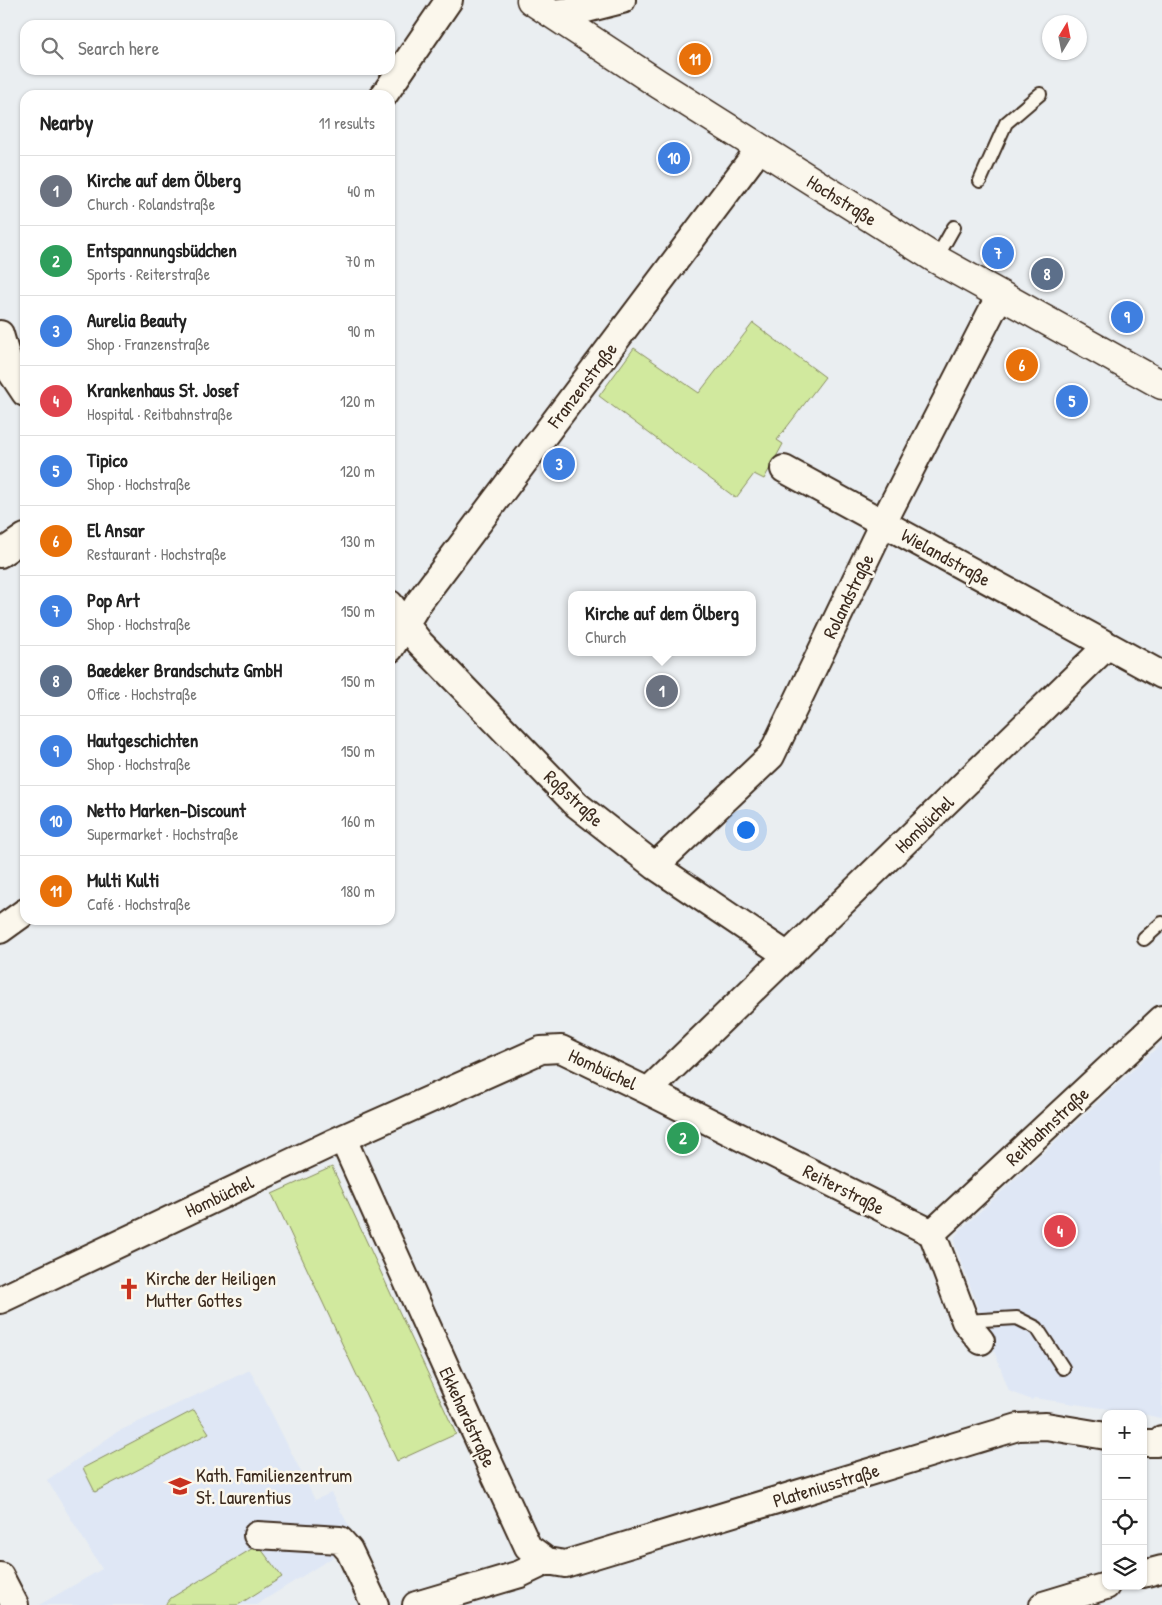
<!DOCTYPE html>
<html lang="en">
<head>
<meta charset="utf-8">
<style>
  :root { --surface:#fff; --page:#f6f6f6; --text:#222; --muted:#767676; --line:#e0e0e0; --accent:#c8321e }
  body { margin:0; font-family:"Patrick Hand",sans-serif; background:var(--page); color:var(--text) }
  .controls { position:absolute; right:15px; bottom:15px; display:grid; overflow:hidden; border-radius:10px; box-shadow:0 1px 4px #0004 }
  .controls button { width:45px; height:45px; display:grid; place-items:center; padding:0; border:0; border-bottom:1px solid var(--line); background:var(--surface); color:var(--text); font:25px sans-serif }
  .compass { position:absolute; left:1042px; top:15px; width:45px; height:45px; border-radius:50%; background:var(--surface); box-shadow:0 1px 4px #0004; rotate:10deg }
  .you { position:absolute; left:745px; top:829px; width:18px; height:18px; margin:-12px; border:4px solid #fff; border-radius:50%; background:#1a73e8; box-shadow:0 0 0 8px #1a73e833 }
  .badge { display:grid; place-items:center; width:32px; height:32px; border-radius:50%; background:var(--accent); color:#fff; font-size:16px; font-weight:700 }
  .pin { position:absolute; translate:-50% -50%; border:2px solid #fff; box-shadow:0 1px 5px #0006 }
  .popup { position:absolute; left:568px; top:591px; width:188px; height:65px; box-sizing:border-box; display:grid; place-content:center; border-radius:10px; background:var(--surface); filter:drop-shadow(0 1px 4px #0005); font-size:16px; white-space:nowrap; color:var(--muted) }
  .popup b { font-size:19px; color:var(--text) }
  .popup::after { content:''; position:absolute; left:50%; top:100%; margin-left:-10px; border:10px solid transparent; border-top-color:var(--surface) }
  .list { margin:0; padding:0; list-style:none }
  h2 { display:flex; justify-content:space-between; align-items:center; height:65px; margin:0; padding:0 20px; font-size:21px }
  h2 small { font-size:16px; font-weight:400; color:var(--muted) }
  .list li { display:grid; grid-template-columns:32px 1fr auto; gap:15px; align-items:center; box-sizing:border-box; height:70px; padding:0 20px; border-top:1px solid var(--line) }
  .list b { display:block; font-size:19px; white-space:nowrap }
  .list p { margin:0; font-size:16px; white-space:nowrap; color:var(--muted) }
  .list em { font-size:16px; font-style:normal; color:var(--muted) }
  .icon { flex:none; width:28px; height:28px; fill:none; stroke:currentColor; stroke-width:2; stroke-linecap:round; stroke-linejoin:round }
  .map { position:relative; flex:none; width:1162px; height:1605px; overflow:hidden }
  .search { position:absolute; background:var(--surface); box-shadow:0 1px 4px #0004; left:20px; top:20px; width:375px; height:55px; display:flex; align-items:center; gap:12px; box-sizing:border-box; padding:0 18px; border-radius:15px; color:var(--muted); font-size:19px }
  .panel { position:absolute; background:var(--surface); box-shadow:0 1px 4px #0004; left:20px; top:90px; width:375px; height:835px; border-radius:15px }
  .map>svg:first-child { display:block }
  .built { fill:#dfe7f5 }
  .green { fill:#d1e99e; stroke:#868a5e }
  .lines { fill:none; stroke-linecap:round; stroke-linejoin:round }
  .lane-casing { stroke:#3b2a1e; stroke-width:16 }
  .street-casing { stroke:#3b2a1e; stroke-width:30 }
  .secondary-casing { stroke:#3b2a1e; stroke-width:31 }
  .lane { stroke:#fbf7ec; stroke-width:12 }
  .street { stroke:#fbf7ec; stroke-width:26 }
  .secondary { stroke:#fbf7ec; stroke-width:28 }
  .labels { text-anchor:middle; dominant-baseline:central; stroke-width:5; stroke-linejoin:round; paint-order:stroke }
  .street-label { font-size:19px; fill:#3b2a1e; stroke:#fbf7ec }
  .poi-label { font-size:19px; fill:#3b2a1e; stroke:#fbf7ec; text-anchor:start }
</style>
</head>
<body>
<div class="map">
<svg width="1162" height="1605" viewBox="0 0 1162 1605">
  <rect width="100%" height="100%" fill="#eaeef1"/>
  <filter id="ink" filterUnits="userSpaceOnUse"><feTurbulence type="fractalNoise" baseFrequency=".02" numOctaves="2"/><feDisplacementMap in="SourceGraphic" scale="10" xChannelSelector="R" yChannelSelector="G"/><feConvolveMatrix kernelMatrix="1 2 1 2 8 2 1 2 1" color-interpolation-filters="sRGB"/></filter>
  <g filter="url(#ink)">
    <!-- built -->
    <path class="built" d="M1162 1043V1415L1160 1418 1143 1414 1034 1398 1032 1400 1009 1391 955 1245V1237L961 1229Z
      M250 1370 315 1500 331 1493 389 1600 359 1605 338 1554 256 1605H39L102 1569 47 1480 117 1432Z"/>
    <!-- green -->
    <path class="green" d="M753 323 825 377 777 440 783 444 764 479 754 474 736 498 599 396 634 348 699 393Z
      M332 1167 456 1434 397 1461 272 1194Z
      M194 1410 209 1433 95 1492 83 1468Z
      M258 1545 282 1577 238 1605H165L171 1598Z"/>
    <g class="lines">
      <!-- lane casing -->
      <g class="lane-casing">
        <path id="lane" d="M980 181 1006 123 1040 94
          M936 259 954 227
          M1144 939 1162 923
          M965 1321 1017 1318 1037 1328 1063 1368"/>
      </g>
      <!-- street casing -->
      <g class="street-casing">
        <path id="street" d="M551 13 583 10 622 0
          M384 95 449 0
          M0 334 11 372 25 393
          M784 469 1162 675
          M0 554 25 537
          M390 604 420 643 577 805 655 866 788 956
          M390 649 419 602 760 148
          M655 866 771 756 883 523 1000 295
          M0 930 25 912
          M648 1091 1107 646
          M343 1139 469 1419 528 1547 547 1561
          M932 1233 1162 1019
          M0 1300 332 1143 541 1050 561 1049 648 1091 932 1233 965 1321 981 1341
          M1143 1443H1157L1162 1439
          M257 1535 340 1540 349 1550 375 1605
          M547 1561 565 1564 1018 1427 1046 1426 1106 1436
          M1143 1574 1162 1569
          M0 1576 15 1605
          M416 1605 520 1574 547 1561
          M1043 1605 1106 1586"/>
      </g>
      <!-- secondary casing -->
      <g class="secondary-casing">
        <path id="secondary" d="M531 0 657 83 936 259 1162 385"/>
      </g>
      <!-- lane -->
      <use href="#lane" class="lane"/>
      <!-- street -->
      <use href="#street" class="street"/>
      <!-- secondary -->
      <use href="#secondary" class="secondary"/>
    </g>
  </g>
  <!-- icons -->
  <defs>
    <g id="church-bare" transform="scale(1.725)"><path d="M-1.2-6h2.4v3.5h3.3v2.4h-3.3V6h-2.4V-.1h-3.3v-2.4h3.3Z" fill="#c8321e" stroke="#fbf7ec" stroke-width="2.5" paint-order="stroke"/></g>
    <g id="school-bare" transform="scale(1.725)"><path d="M0-5L7-2L0 1L-7-2ZM-4 1L0 2.5L4 1V4Q0 6-4 4Z" fill="#c8321e" stroke="#fbf7ec" stroke-width="2.5" paint-order="stroke"/></g>
  </defs>
  <g fill-rule="evenodd">
    <use href="#church-bare" x="129" y="1289"/>
    <use href="#school-bare" x="180" y="1486"/>
  </g>
  <g class="labels">
    <!-- street labels -->
    <g class="street-label">
      <text transform="translate(842 200) rotate(32)">Hochstraße</text>
      <text transform="translate(582 385) rotate(-53)">Franzenstraße</text>
      <text transform="translate(946 557) rotate(29)">Wielandstraße</text>
      <text transform="translate(848 596) rotate(-64)">Rolandstraße</text>
      <text transform="translate(574 798) rotate(43)">Roßstraße</text>
      <text transform="translate(924 824) rotate(-44)">Hombüchel</text>
      <text transform="translate(603 1069) rotate(25)">Hombüchel</text>
      <text transform="translate(1047 1126) rotate(-43)">Reitbahnstraße</text>
      <text transform="translate(844 1189) rotate(27)">Reiterstraße</text>
      <text transform="translate(219 1196) rotate(-25)">Hombüchel</text>
      <text transform="translate(468 1417) rotate(65)">Ekkehardstraße</text>
      <text transform="translate(826 1485) rotate(-17)">Plateniusstraße</text>
    </g>
    <!-- poi labels -->
    <g class="poi-label">
      <text x="146" y="1278">Kirche der Heiligen<tspan x="146" dy="22">Mutter Gottes</tspan></text>
      <text x="196" y="1475">Kath. Familienzentrum<tspan x="196" dy="22">St. Laurentius</tspan></text>
    </g>
  </g>
</svg>
<div class="controls">
<button>+</button>
<button>−</button>
<button><svg class="icon" aria-label="locate" viewBox="0 0 24 24"><circle cx="12" cy="12" r="6"/><path d="M12 2v4M12 18v4M2 12h4M18 12h4"/></svg></button>
<button><svg class="icon" aria-label="layers" viewBox="0 0 24 24"><path d="M12 4l9 5-9 5-9-5zM3 14l9 5 9-5"/></svg></button>
</div>
<svg class="compass" viewBox="-18 -18 36 36"><path d="M0-13l5 13h-10z" fill="#e53935"/><path d="M0 13l5-13h-10z" fill="#767676"/></svg>
<div class="you"></div>
<div class="pin badge" style="left:662px;top:691px;background:#6b7280">1</div>
<div class="popup"><b>Kirche auf dem Ölberg</b>Church</div>
<div class="pin badge" style="left:683px;top:1138px;background:#2e9e5b">2</div>
<div class="pin badge" style="left:559px;top:464px;background:#3f7fe0">3</div>
<div class="pin badge" style="left:1060px;top:1231px;background:#e0444e">4</div>
<div class="pin badge" style="left:1072px;top:401px;background:#3f7fe0">5</div>
<div class="pin badge" style="left:1022px;top:365px;background:#e8710a">6</div>
<div class="pin badge" style="left:998px;top:253px;background:#3f7fe0">7</div>
<div class="pin badge" style="left:1047px;top:274px;background:#5c6f8a">8</div>
<div class="pin badge" style="left:1127px;top:317px;background:#3f7fe0">9</div>
<div class="pin badge" style="left:674px;top:158px;background:#3f7fe0">10</div>
<div class="pin badge" style="left:695px;top:59px;background:#e8710a">11</div>
<div class="search"><svg class="icon" aria-label="search" viewBox="0 0 24 24"><circle cx="10" cy="10" r="6"/><path d="M15 15l6 6"/></svg>Search here</div>
<section class="panel">
<h2>Nearby<small>11 results</small></h2>
<ul class="list">
<li><span class="badge" style="background:#6b7280">1</span><div><b>Kirche auf dem Ölberg</b><p>Church · Rolandstraße</p></div><em>40 m</em></li>
<li><span class="badge" style="background:#2e9e5b">2</span><div><b>Entspannungsbüdchen</b><p>Sports · Reiterstraße</p></div><em>70 m</em></li>
<li><span class="badge" style="background:#3f7fe0">3</span><div><b>Aurelia Beauty</b><p>Shop · Franzenstraße</p></div><em>90 m</em></li>
<li><span class="badge" style="background:#e0444e">4</span><div><b>Krankenhaus St. Josef</b><p>Hospital · Reitbahnstraße</p></div><em>120 m</em></li>
<li><span class="badge" style="background:#3f7fe0">5</span><div><b>Tipico</b><p>Shop · Hochstraße</p></div><em>120 m</em></li>
<li><span class="badge" style="background:#e8710a">6</span><div><b>El Ansar</b><p>Restaurant · Hochstraße</p></div><em>130 m</em></li>
<li><span class="badge" style="background:#3f7fe0">7</span><div><b>Pop Art</b><p>Shop · Hochstraße</p></div><em>150 m</em></li>
<li><span class="badge" style="background:#5c6f8a">8</span><div><b>Baedeker Brandschutz GmbH</b><p>Office · Hochstraße</p></div><em>150 m</em></li>
<li><span class="badge" style="background:#3f7fe0">9</span><div><b>Hautgeschichten</b><p>Shop · Hochstraße</p></div><em>150 m</em></li>
<li><span class="badge" style="background:#3f7fe0">10</span><div><b>Netto Marken-Discount</b><p>Supermarket · Hochstraße</p></div><em>160 m</em></li>
<li><span class="badge" style="background:#e8710a">11</span><div><b>Multi Kulti</b><p>Café · Hochstraße</p></div><em>180 m</em></li>
</ul>
</section>
</div>
</body>
</html>
